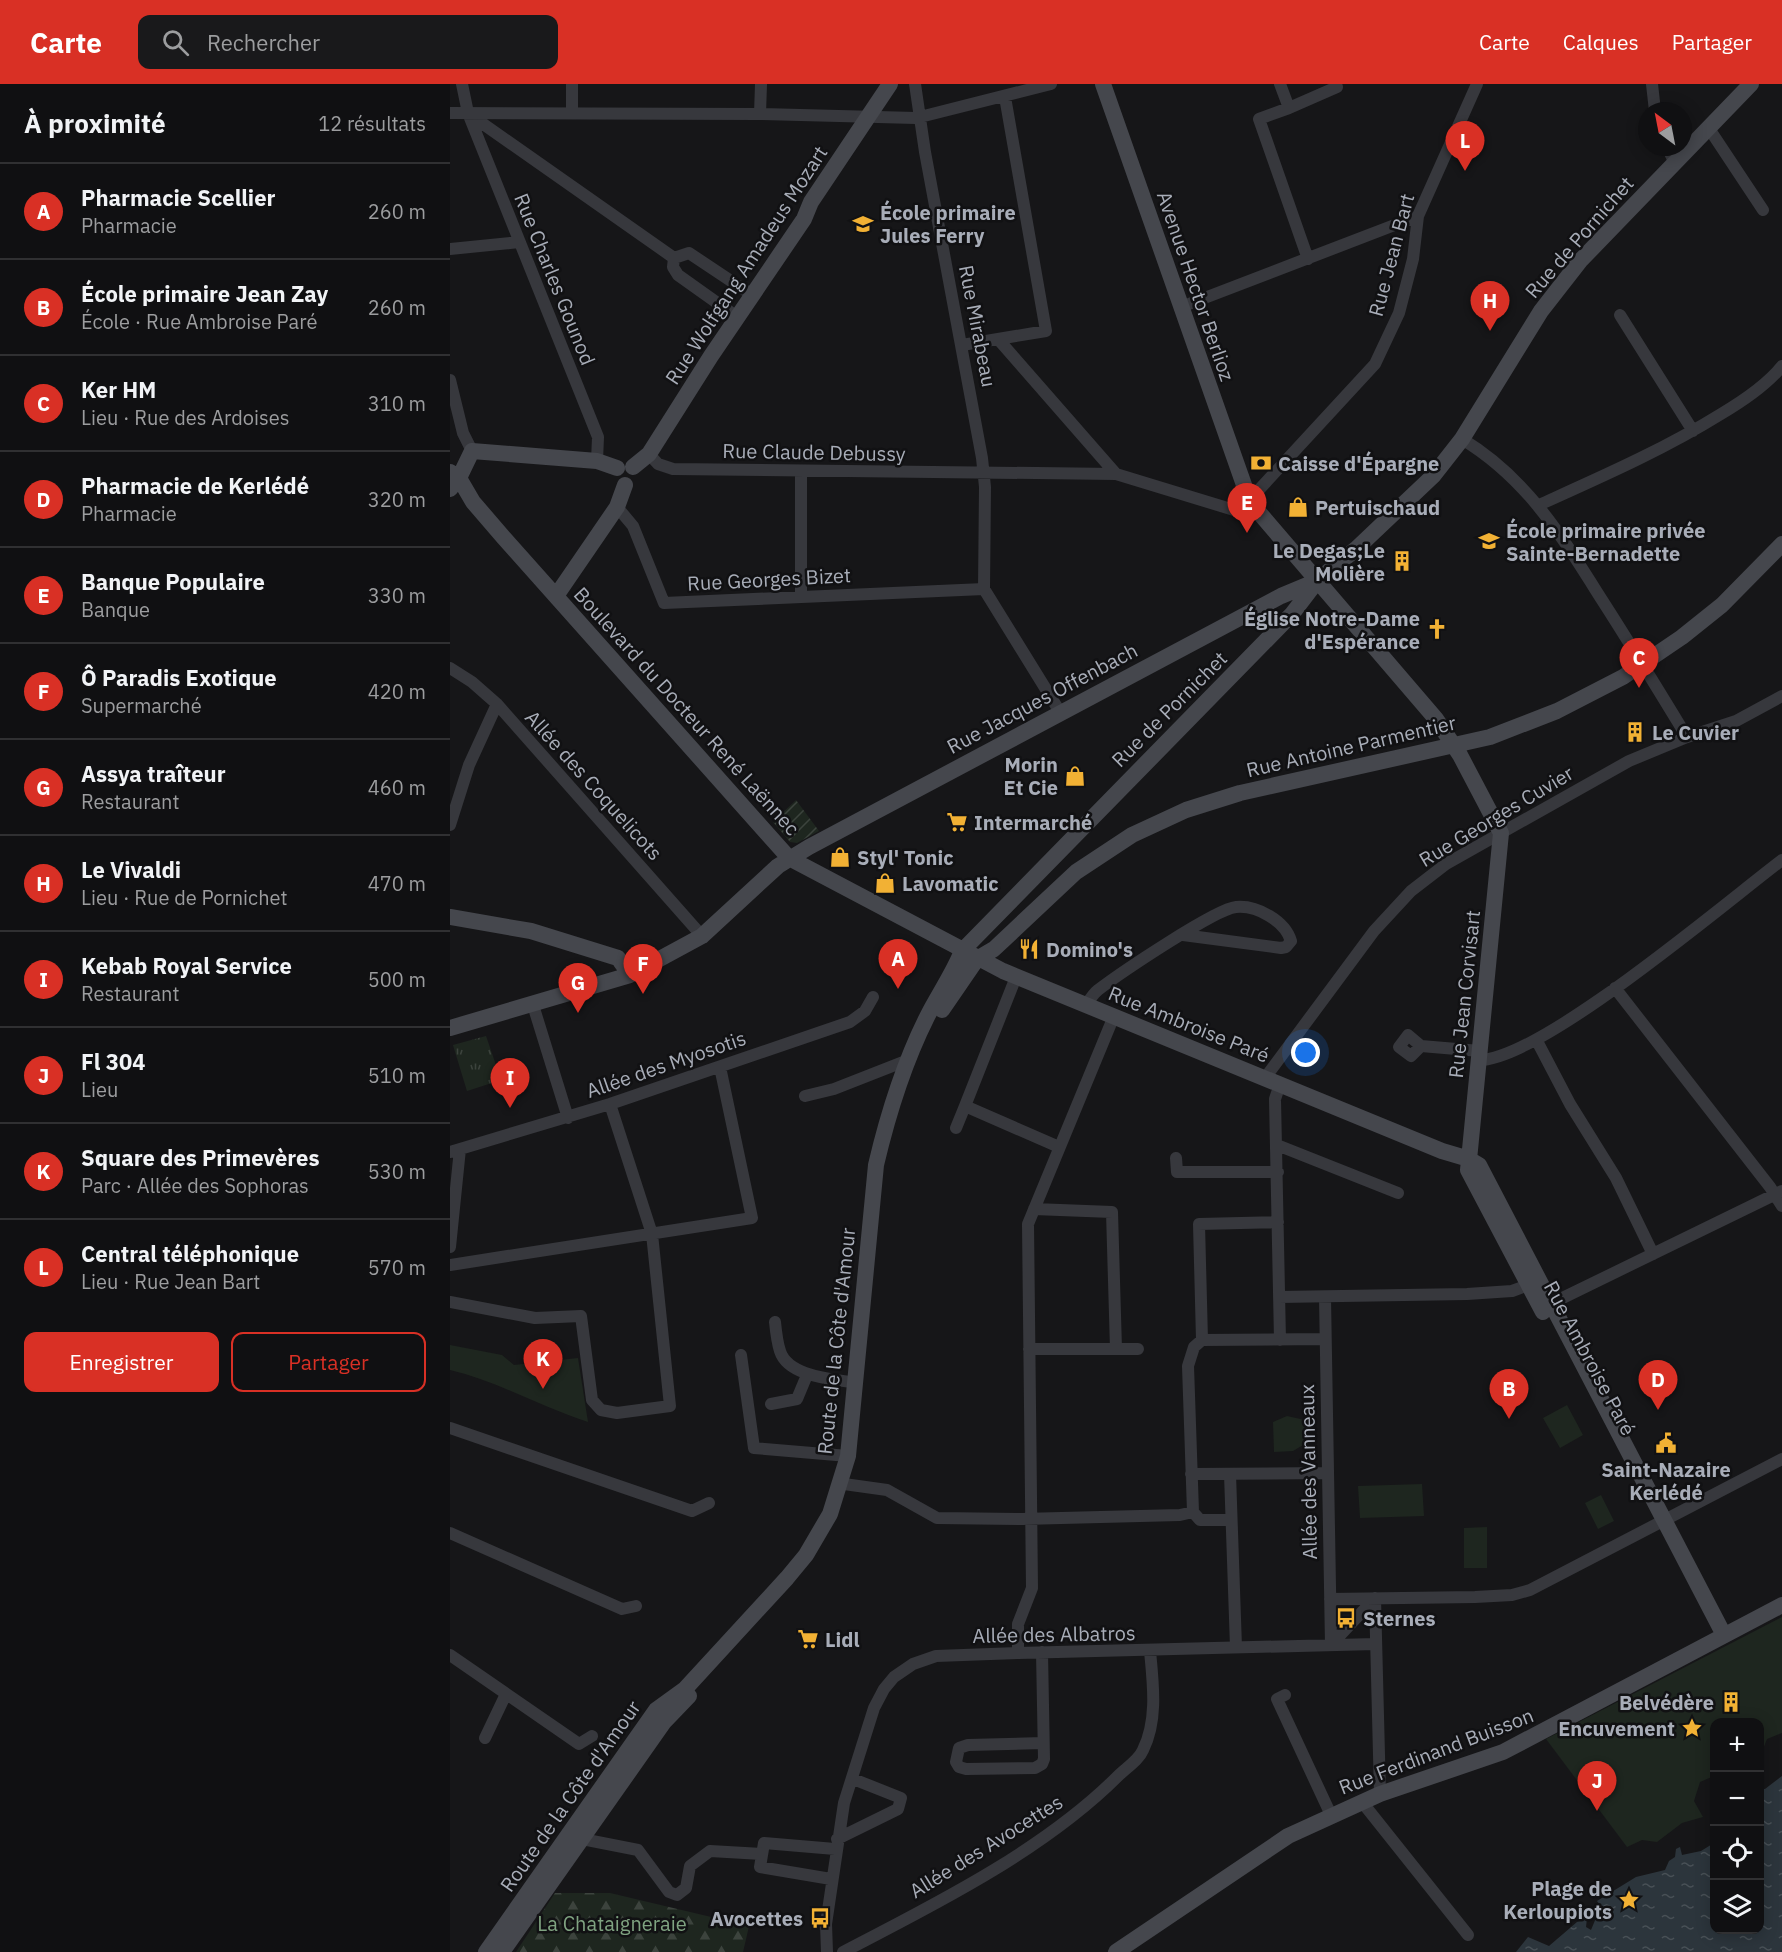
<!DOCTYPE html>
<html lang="fr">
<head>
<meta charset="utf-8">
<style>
  :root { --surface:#101012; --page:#19191b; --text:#f1f3f6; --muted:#9c9d9f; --line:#303032; --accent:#d93025 }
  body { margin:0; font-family:"IBM Plex Sans",sans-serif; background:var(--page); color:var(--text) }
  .controls { position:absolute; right:18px; bottom:18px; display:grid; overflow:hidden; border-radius:12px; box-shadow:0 3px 15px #0003 }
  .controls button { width:54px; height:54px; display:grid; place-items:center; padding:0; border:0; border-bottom:2px solid var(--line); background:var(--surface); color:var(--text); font:30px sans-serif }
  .compass { position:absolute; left:1188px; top:18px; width:54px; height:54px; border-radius:50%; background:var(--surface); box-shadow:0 3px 15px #0003; rotate:328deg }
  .you { position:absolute; left:856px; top:969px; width:21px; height:21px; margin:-15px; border:4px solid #fff; border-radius:50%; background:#1a73e8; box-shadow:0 0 0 9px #1a73e833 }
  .badge { display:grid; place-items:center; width:39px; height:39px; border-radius:50%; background:var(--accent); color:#fff; font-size:20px; font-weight:700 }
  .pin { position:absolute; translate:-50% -50px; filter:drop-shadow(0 2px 3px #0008) }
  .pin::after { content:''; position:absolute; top:32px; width:21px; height:18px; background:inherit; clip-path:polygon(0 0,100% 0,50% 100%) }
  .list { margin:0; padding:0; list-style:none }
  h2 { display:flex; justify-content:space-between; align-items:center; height:78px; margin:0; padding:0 24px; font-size:26px }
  h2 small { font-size:20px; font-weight:400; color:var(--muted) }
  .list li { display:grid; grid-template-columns:39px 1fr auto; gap:18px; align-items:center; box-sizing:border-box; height:96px; padding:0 24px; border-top:2px solid var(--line) }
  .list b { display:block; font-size:22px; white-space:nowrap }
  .list p { margin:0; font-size:20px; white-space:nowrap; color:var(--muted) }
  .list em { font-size:20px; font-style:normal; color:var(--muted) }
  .actions { display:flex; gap:12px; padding:18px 24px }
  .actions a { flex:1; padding:14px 0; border:2px solid var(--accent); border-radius:12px; text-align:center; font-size:21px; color:var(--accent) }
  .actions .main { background:var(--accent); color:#fff }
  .icon { flex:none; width:33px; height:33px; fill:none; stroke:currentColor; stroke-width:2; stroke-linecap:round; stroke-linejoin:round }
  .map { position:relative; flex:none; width:1332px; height:1868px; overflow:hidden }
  header { display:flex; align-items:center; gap:36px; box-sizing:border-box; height:84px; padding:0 30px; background:var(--accent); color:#fff }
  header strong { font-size:28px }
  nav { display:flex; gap:33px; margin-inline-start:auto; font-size:21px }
  .search { width:420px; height:54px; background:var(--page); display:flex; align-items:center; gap:15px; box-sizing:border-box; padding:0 21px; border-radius:12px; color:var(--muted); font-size:22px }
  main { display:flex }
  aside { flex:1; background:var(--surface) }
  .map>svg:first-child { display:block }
  .grass { fill:url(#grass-tufts) }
  .forest { fill:url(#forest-firs) }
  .park { fill:#1e261f }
  .garden { fill:url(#garden-furrows) }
  .water { fill:url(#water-ripples) }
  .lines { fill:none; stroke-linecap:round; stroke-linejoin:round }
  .street { stroke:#37383d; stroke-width:12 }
  .secondary { stroke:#45474d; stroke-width:16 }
  .labels { text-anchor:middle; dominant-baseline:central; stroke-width:5; stroke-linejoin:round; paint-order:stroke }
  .poi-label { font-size:20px; font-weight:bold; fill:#a8adb8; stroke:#111113; text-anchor:start }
  .street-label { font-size:20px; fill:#a8adb8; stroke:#111113 }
  .park-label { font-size:20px; fill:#7fa381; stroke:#111113 }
</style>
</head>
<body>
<header>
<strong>Carte</strong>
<div class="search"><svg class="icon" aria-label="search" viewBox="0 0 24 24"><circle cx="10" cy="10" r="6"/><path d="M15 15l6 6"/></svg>Rechercher</div>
<nav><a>Carte</a><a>Calques</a><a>Partager</a></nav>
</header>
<main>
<aside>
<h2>À proximité<small>12 résultats</small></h2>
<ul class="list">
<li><span class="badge">A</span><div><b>Pharmacie Scellier</b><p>Pharmacie</p></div><em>260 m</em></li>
<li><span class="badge">B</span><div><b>École primaire Jean Zay</b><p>École · Rue Ambroise Paré</p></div><em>260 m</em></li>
<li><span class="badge">C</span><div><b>Ker HM</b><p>Lieu · Rue des Ardoises</p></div><em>310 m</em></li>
<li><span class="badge">D</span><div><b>Pharmacie de Kerlédé</b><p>Pharmacie</p></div><em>320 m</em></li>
<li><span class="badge">E</span><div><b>Banque Populaire</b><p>Banque</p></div><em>330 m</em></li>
<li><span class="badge">F</span><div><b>Ô Paradis Exotique</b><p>Supermarché</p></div><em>420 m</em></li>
<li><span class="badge">G</span><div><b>Assya traîteur</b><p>Restaurant</p></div><em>460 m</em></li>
<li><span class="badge">H</span><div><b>Le Vivaldi</b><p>Lieu · Rue de Pornichet</p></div><em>470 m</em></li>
<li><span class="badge">I</span><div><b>Kebab Royal Service</b><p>Restaurant</p></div><em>500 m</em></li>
<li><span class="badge">J</span><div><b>Fl 304</b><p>Lieu</p></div><em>510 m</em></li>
<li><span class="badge">K</span><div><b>Square des Primevères</b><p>Parc · Allée des Sophoras</p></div><em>530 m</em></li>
<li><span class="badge">L</span><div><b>Central téléphonique</b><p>Lieu · Rue Jean Bart</p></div><em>570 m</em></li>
</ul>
<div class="actions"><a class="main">Enregistrer</a><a>Partager</a></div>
</aside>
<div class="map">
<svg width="1332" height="1868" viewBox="0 0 1332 1868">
  <defs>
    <pattern id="grass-tufts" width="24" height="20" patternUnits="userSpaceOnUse" patternTransform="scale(1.5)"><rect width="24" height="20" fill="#1e261f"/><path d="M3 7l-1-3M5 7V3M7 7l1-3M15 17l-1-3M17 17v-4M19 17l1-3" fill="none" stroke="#3c433d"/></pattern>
    <pattern id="forest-firs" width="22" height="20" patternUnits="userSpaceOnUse" patternTransform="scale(1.5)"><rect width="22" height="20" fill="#1e261f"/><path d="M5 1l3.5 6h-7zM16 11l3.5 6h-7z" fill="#3c433d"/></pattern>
    <pattern id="garden-furrows" width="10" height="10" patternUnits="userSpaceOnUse" patternTransform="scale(1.5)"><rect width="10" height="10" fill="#1e261f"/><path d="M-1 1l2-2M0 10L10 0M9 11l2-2" fill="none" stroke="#3c433d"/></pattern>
    <pattern id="water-ripples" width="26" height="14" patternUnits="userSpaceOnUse" patternTransform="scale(1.5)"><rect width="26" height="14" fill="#2c353c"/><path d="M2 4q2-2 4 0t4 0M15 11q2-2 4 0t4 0" fill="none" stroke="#485056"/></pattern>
  </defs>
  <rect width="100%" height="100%" fill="#161618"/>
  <!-- grass -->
  <path class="grass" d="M36 952 51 996 17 1007 3 961Z"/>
  <!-- forest -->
  <path class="forest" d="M105 1809H160L299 1842 293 1868H66Z"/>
  <!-- park -->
  <path class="park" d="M0 1261 52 1271 64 1281 128 1274 138 1338C91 1323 47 1297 0 1286Z
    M1117 1321 1133 1351 1110 1364 1093 1334Z
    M837 1332 855 1336 858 1358 843 1367 824 1368 823 1338Z
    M972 1400 974 1432 910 1434 908 1402Z
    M1151 1411 1164 1437 1148 1445 1135 1419Z
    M1037 1443V1484H1014V1444Z
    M1332 1533V1649L1317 1655 1310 1673V1638H1264V1692L1250 1698 1244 1717 1253 1733 1232 1739 1207 1758 1192 1756 1177 1763 1096 1655Z"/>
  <!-- garden -->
  <path class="garden" d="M346 716 369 747 347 759 340 758 323 738Z"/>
  <!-- water -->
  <path class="water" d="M1332 1692V1868H1066L1078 1853 1099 1862 1127 1838 1137 1834 1136 1843 1141 1846 1151 1822 1147 1817 1186 1793 1215 1786 1219 1777 1225 1773 1226 1765 1230 1763 1232 1771 1251 1767 1264 1759V1846H1310V1705H1315Z"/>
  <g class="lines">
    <!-- street -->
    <path class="street" d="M12 0 18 29 148 353 147 377
      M465 0 475 68 532 374 535 403 534 505 610 628
      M830 0 839 24 809 35 858 175
      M1202 0 1205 27
      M839 24 887 3
      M0 29 310 30 466 34 601 0
      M122 29V0
      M19 30 224 174
      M310 30 311 0
      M1258 43 1313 126
      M1217 63 1224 77
      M0 165 69 158
      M224 174 239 169 302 211
      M224 174 223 183 228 191 287 233
      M731 223 968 132
      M1170 231 1243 347
      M548 255 666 390
      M512 261 596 247 555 13
      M0 296 13 349 22 367
      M1012 355C1078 395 1112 453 1152 516 1181 561 1209 607 1237 653
      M199 370 208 380 223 385 666 390 784 426 793 423 925 280 949 229 963 175 968 132 1027 0
      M351 388V512
      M1089 421C1151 393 1213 366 1271 330 1293 317 1316 302 1332 282
      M167 423 183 442 214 519 534 505
      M0 584 22 598 47 620 252 852
      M0 741 19 681 47 620
      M566 893 515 1022 609 1063
      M1165 904 1320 1103 1332 1122
      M637 920C640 915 643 910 648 906 669 890 765 825 786 823 807 821 835 837 841 857L836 863 831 864 733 851
      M83 921 118 1034
      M1087 957 1120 1020 1166 1094 1203 1170
      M971 962 961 972 949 963 958 951 971 962 1030 967
      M1029 976C1091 976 1275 819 1332 776
      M815 994 924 847 961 807 996 780 1179 677 1237 653 1286 637 1332 612
      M830 1000 825 1015 830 1256
      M355 1012 384 1005 458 976
      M506 1044 515 1022
      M827 1061 948 1109
      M0 1068 160 1020 400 938 415 927 423 913
      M726 1074 727 1088H828
      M584 1125 662 1128 666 1265
      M0 1163 10 1065
      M0 1181 302 1134 270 983
      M829 1213 1017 1210 1062 1207 1084 1199
      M875 1213 881 1561
      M0 1218 85 1234 131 1232 142 1316 151 1326 167 1329 220 1322 202 1150 160 1020
      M1094 1223 1332 1107
      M325 1238C326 1248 327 1258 330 1267 338 1293 384 1295 406 1299
      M752 1256 749 1140 828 1138
      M579 1265H688
      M291 1271 304 1364 398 1372
      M321 1320 347 1315 357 1291
      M0 1344 242 1427 259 1419
      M741 1390 878 1389
      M780 1390 786 1563
      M394 1400 437 1406 487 1434 572 1435 730 1431 743 1428
      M780 1436H750L743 1428 738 1282 744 1263 752 1256 875 1255
      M0 1449 172 1525 186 1522
      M925 1514 930 1710
      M880 1515 1025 1513 1062 1511 1080 1506 1332 1375
      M881 1561 925 1514
      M592 1568 594 1675 592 1680 585 1684 516 1685 509 1683 506 1678 509 1664 518 1661 593 1659
      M568 1569V1540L582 1504 578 1140 664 932
      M0 1571 129 1660 142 1652
      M835 1611 827 1615 881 1731
      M35 1654 56 1610
      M912 1718 1018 1851
      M132 1755 188 1766 219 1808 227 1811 236 1804 240 1782 260 1767 312 1770
      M387 1755 448 1725 451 1714 403 1695
      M381 1795 310 1783 314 1759 385 1765
      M377 1868 376 1840 394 1719 424 1624 434 1605 444 1593 463 1580 486 1572 568 1569 925 1560
      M393 1868C486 1820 594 1766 668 1692 676 1684 689 1676 693 1666 708 1636 703 1599 700 1567"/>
    <!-- secondary -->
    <path class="secondary" d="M653 0 800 418 986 635 1010 671 1051 749 1018 1086 1093 1228
      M183 383 199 370 261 272 354 135 361 118 440 0
      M0 388 9 394 23 418 54 454 339 774 553 887 992 1067 1019 1075 1029 1081 1274 1551
      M0 405 9 394 22 367 147 377 167 384
      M106 512 167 423 175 401
      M0 833 81 847 168 874 180 891
      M492 926 527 875 544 865 626 788 682 751 736 726 790 709 1040 653 1107 627 1173 593 1232 553 1272 521 1332 460
      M0 944 180 891 252 852 328 782 359 763 831 512 867 497
      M36 1868 206 1626 235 1605 337 1494 356 1471 380 1430 398 1372 426 1081C438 1030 454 979 477 933 488 911 503 890 512 867L842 530 868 496 906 465 983 392 1012 355 1091 227 1130 177 1301 0
      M52 1868 214 1638 239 1612
      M666 1868 838 1752 930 1710 1053 1668 1332 1521"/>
  </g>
  <!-- icons -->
  <defs>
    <g id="school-bare" transform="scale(1.62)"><path d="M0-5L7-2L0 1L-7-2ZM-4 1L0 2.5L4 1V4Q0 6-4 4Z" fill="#f2b134" stroke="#111113" stroke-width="2.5" paint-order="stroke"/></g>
    <g id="bank-bare" transform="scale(1.62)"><path d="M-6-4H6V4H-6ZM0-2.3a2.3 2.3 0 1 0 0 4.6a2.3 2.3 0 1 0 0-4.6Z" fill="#f2b134" stroke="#111113" stroke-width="2.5" paint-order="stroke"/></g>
    <g id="shop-bare" transform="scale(1.62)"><path d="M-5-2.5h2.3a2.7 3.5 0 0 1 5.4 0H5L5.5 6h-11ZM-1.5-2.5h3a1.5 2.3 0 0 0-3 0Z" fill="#f2b134" stroke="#111113" stroke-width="2.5" paint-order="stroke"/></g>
    <g id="building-bare" transform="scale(1.62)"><path d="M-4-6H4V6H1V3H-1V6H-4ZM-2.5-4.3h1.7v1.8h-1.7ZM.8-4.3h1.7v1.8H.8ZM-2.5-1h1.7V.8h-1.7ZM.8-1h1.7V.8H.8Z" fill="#f2b134" stroke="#111113" stroke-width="2.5" paint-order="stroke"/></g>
    <g id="church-bare" transform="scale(1.62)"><path d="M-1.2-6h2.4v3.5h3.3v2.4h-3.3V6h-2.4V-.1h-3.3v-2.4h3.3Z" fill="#f2b134" stroke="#111113" stroke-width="2.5" paint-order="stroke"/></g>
    <g id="supermarket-bare" transform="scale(1.62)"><path d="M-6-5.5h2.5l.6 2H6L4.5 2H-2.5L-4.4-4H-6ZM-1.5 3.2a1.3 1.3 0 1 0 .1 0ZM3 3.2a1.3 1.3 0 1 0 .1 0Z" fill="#f2b134" stroke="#111113" stroke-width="2.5" paint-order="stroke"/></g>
    <g id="restaurant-bare" transform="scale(1.62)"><path d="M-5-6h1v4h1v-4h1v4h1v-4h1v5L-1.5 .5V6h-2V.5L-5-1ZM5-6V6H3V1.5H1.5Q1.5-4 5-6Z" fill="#f2b134" stroke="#111113" stroke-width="2.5" paint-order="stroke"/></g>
    <g id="civic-bare" transform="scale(1.62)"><path d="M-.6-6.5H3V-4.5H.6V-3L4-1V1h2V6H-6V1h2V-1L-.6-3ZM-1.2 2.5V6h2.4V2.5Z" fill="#f2b134" stroke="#111113" stroke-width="2.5" paint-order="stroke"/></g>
    <g id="bus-bare" transform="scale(1.62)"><path d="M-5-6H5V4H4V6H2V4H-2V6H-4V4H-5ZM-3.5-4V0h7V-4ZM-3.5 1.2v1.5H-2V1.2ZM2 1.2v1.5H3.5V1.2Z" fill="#f2b134" stroke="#111113" stroke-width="2.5" paint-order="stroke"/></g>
    <g id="sight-bare" transform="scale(1.62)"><path d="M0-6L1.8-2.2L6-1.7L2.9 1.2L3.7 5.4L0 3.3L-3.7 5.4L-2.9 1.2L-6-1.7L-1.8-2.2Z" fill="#f2b134" stroke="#111113" stroke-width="2.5" paint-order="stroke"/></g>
  </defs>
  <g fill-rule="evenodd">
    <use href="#school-bare" x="413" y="140"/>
    <use href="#bank-bare" x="811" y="379"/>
    <use href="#shop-bare" x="848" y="423"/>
    <use href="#school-bare" x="1039" y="457"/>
    <use href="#building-bare" x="952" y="477"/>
    <use href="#church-bare" x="987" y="545"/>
    <use href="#building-bare" x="1185" y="648"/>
    <use href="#shop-bare" x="625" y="692"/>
    <use href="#supermarket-bare" x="507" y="738"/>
    <use href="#shop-bare" x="390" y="773"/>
    <use href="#shop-bare" x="435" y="799"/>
    <use href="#restaurant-bare" x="579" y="865"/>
    <use href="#civic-bare" x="1216" y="1359"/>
    <use href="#bus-bare" x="896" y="1534"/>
    <use href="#supermarket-bare" x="358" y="1555"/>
    <use href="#building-bare" x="1281" y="1618"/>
    <use href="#sight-bare" x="1242" y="1644"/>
    <use href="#sight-bare" x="1179" y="1816"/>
    <use href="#bus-bare" x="370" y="1834"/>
  </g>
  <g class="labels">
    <!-- poi labels -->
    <g class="poi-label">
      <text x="430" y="128">École primaire<tspan x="430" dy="23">Jules Ferry</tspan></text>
      <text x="828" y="379">Caisse d'Épargne</text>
      <text x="865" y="423">Pertuischaud</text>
      <text x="1056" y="446">École primaire privée<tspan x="1056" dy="23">Sainte-Bernadette</tspan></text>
      <text x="935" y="466" text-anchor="end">Le Degas;Le<tspan x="935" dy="23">Molière</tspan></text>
      <text x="970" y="534" text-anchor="end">Église Notre-Dame<tspan x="970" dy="23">d'Espérance</tspan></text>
      <text x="1202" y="648">Le Cuvier</text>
      <text x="608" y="680" text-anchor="end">Morin<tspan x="608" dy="23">Et Cie</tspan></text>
      <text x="524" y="738">Intermarché</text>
      <text x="407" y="773">Styl' Tonic</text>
      <text x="452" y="799">Lavomatic</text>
      <text x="596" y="865">Domino's</text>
      <text x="1216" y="1385" text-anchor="middle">Saint-Nazaire<tspan x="1216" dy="23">Kerlédé</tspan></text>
      <text x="913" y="1534">Sternes</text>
      <text x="375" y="1555">Lidl</text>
      <text x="1264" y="1618" text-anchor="end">Belvédère</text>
      <text x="1225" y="1644" text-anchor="end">Encuvement</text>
      <text x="1162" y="1804" text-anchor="end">Plage de<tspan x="1162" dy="23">Kerloupiots</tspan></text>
      <text x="353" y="1834" text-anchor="end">Avocettes</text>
    </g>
    <!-- street labels -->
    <g class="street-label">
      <text transform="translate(1129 153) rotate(-49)">Rue de Pornichet</text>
      <text transform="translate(941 171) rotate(-75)">Rue Jean Bart</text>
      <text transform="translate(296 181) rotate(-57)">Rue Wolfgang Amadeus Mozart</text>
      <text transform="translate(105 195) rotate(68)">Rue Charles Gounod</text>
      <text transform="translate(746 202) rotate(71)">Avenue Hector Berlioz</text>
      <text transform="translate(528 242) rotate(79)">Rue Mirabeau</text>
      <text transform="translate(364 368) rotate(1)">Rue Claude Debussy</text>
      <text transform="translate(319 495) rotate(-3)">Rue Georges Bizet</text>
      <text transform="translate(592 614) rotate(-28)">Rue Jacques Offenbach</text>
      <text transform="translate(719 625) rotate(-45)">Rue de Pornichet</text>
      <text transform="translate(237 627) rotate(48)">Boulevard du Docteur René Laënnec</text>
      <text transform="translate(901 662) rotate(-13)">Rue Antoine Parmentier</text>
      <text transform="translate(144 701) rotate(48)">Allée des Coquelicots</text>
      <text transform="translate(1046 732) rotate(-31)">Rue Georges Cuvier</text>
      <text transform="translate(1014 910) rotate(-84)">Rue Jean Corvisart</text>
      <text transform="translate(739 940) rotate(22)">Rue Ambroise Paré</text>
      <text transform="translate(216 980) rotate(-19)">Allée des Myosotis</text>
      <text transform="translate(386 1257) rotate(-84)">Route de la Côte d'Amour</text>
      <text transform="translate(1140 1274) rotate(62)">Rue Ambroise Paré</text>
      <text transform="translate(858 1388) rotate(-91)">Allée des Vanneaux</text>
      <text transform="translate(604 1550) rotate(-1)">Allée des Albatros</text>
      <text transform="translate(986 1667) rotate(-21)">Rue Ferdinand Buisson</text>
      <text transform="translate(120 1712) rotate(-55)">Route de la Côte d'Amour</text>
      <text transform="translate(536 1762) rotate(-32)">Allée des Avocettes</text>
    </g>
    <!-- park labels -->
    <g class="park-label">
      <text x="162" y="1839">La Chataigneraie</text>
    </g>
  </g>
</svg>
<div class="controls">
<button>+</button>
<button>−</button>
<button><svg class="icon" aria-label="locate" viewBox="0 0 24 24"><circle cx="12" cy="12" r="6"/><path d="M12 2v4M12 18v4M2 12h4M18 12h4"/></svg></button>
<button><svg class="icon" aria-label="layers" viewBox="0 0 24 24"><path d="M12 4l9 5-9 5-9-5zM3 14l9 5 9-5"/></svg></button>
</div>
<svg class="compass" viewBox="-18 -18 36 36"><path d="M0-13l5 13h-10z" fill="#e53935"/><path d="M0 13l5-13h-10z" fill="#9c9d9f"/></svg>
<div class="you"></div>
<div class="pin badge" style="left:448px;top:905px">A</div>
<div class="pin badge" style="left:1059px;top:1335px">B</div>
<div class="pin badge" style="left:1189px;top:604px">C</div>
<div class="pin badge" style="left:1208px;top:1326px">D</div>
<div class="pin badge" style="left:797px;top:449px">E</div>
<div class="pin badge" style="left:193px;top:910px">F</div>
<div class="pin badge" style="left:128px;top:929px">G</div>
<div class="pin badge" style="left:1040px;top:247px">H</div>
<div class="pin badge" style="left:60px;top:1024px">I</div>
<div class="pin badge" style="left:1147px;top:1727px">J</div>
<div class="pin badge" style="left:93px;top:1305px">K</div>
<div class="pin badge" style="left:1015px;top:87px">L</div>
</div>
</main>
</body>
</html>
